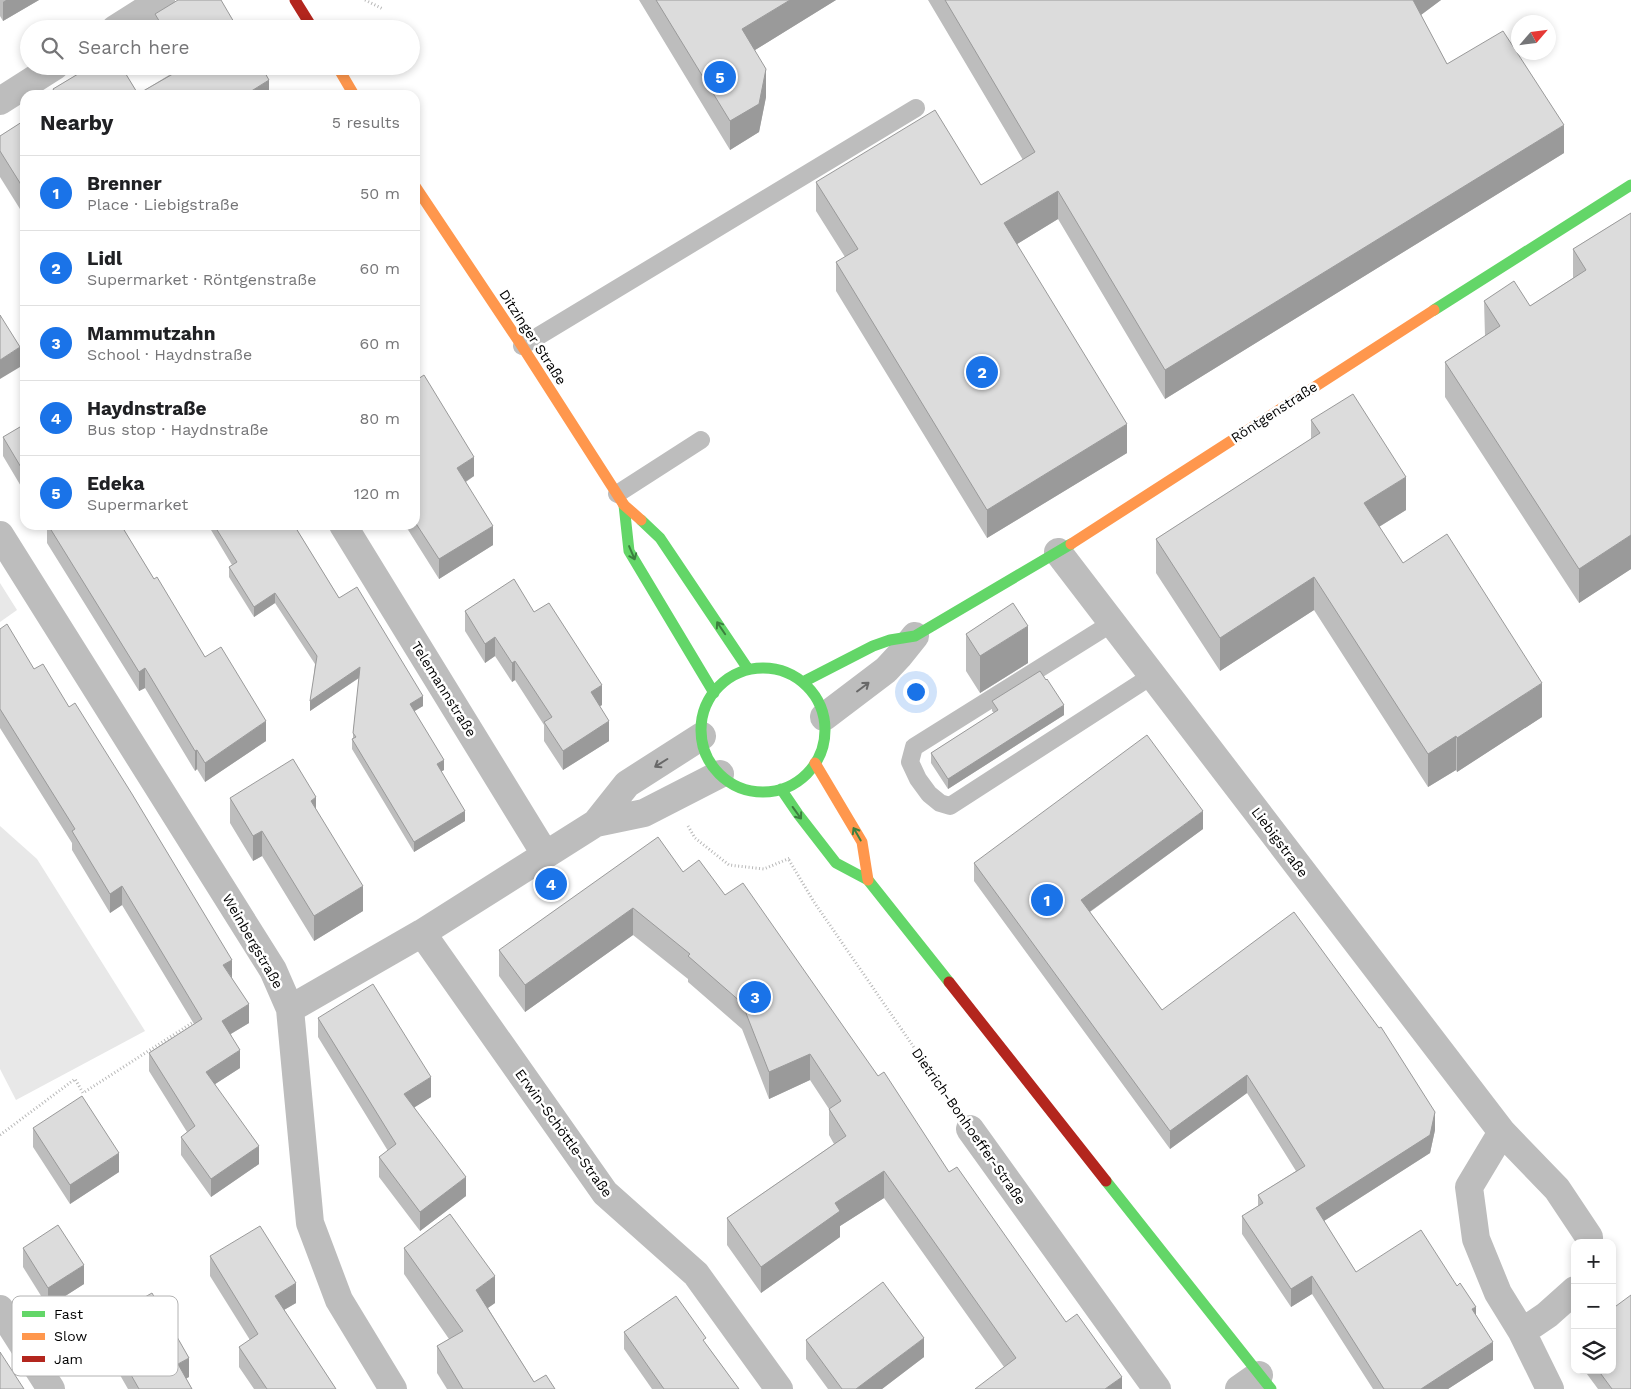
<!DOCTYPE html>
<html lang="en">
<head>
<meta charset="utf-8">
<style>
  :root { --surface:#fff; --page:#f6f6f6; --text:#202124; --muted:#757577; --line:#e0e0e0; --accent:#1a73e8 }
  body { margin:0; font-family:"Work Sans",sans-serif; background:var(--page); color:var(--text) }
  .controls { position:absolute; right:15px; bottom:15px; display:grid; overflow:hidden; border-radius:10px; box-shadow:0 2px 8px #0003 }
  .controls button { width:45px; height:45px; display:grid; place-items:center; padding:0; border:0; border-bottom:1px solid var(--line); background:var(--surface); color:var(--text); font:25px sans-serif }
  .compass { position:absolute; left:1511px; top:15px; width:45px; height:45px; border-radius:50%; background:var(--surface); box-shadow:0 2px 8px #0003; rotate:62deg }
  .you { position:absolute; left:915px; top:691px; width:18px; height:18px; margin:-12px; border:4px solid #fff; border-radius:50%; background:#1a73e8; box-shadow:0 0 0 8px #1a73e833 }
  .badge { display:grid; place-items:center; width:32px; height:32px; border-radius:50%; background:var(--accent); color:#fff; font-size:16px; font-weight:700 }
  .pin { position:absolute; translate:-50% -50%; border:2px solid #fff; box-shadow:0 1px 5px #0006 }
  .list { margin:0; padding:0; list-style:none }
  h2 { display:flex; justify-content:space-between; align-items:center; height:65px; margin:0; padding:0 20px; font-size:21px }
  h2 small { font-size:16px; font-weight:400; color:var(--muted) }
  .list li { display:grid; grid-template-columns:32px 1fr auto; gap:15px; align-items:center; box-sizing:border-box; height:75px; padding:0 20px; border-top:1px solid var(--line) }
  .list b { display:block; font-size:19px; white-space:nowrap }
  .list p { margin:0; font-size:16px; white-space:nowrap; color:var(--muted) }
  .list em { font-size:16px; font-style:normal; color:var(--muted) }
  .icon { flex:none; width:28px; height:28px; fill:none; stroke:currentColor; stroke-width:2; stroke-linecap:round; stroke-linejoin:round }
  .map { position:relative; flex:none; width:1631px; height:1389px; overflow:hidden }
  .search { position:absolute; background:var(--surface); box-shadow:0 2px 8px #0003; left:20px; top:20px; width:400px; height:55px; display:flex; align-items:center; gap:12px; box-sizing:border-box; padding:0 18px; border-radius:28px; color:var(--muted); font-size:19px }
  .panel { position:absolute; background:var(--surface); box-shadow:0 2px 8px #0003; left:20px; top:90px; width:400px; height:440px; border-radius:15px }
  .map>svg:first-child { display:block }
  .green { fill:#e8e8e8 }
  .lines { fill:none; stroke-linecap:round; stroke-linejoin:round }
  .path { stroke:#b8b8b8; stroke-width:3; stroke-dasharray:1 2.5; stroke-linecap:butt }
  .lane { stroke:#bdbdbd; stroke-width:18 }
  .street { stroke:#bdbdbd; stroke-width:28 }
  .fast { stroke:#63d668; stroke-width:11 }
  .slow { stroke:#ff974d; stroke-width:11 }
  .jam { stroke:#b3261e; stroke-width:11 }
  .wall { fill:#bdbdbd }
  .shaded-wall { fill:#9a9a9a }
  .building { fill:#dcdcdc; stroke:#9a9a9a }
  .oneway { stroke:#3b803e }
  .oneway2 { stroke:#686868 }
  .labels { text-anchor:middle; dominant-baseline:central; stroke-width:5; stroke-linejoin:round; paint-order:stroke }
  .street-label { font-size:14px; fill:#000; stroke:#fff }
  .key { fill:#fff; stroke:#b2b2b2; stroke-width:1 }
  .key-label { font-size:14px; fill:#000 }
</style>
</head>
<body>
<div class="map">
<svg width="1631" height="1389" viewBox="0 0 1631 1389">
  <rect width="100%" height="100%" fill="#fff"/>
  <!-- green -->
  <path class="green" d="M0 583 17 610 0 622Z
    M0 826 37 859 145 1031 16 1100 0 1069Z"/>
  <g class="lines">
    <!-- path -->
    <path class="path" d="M365 0 383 9
      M688 826 695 838 729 865 764 869 790 858
      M789 860 814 902 953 1104
      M0 1135 75 1079 83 1093 195 1021"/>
    <!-- lane -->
    <path class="lane" d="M522 346 916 108
      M617 494 701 440
      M1112 623 914 747 910 762 918 779 929 794 940 803 950 806 1153 675"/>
    <!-- street -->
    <path class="street" d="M115 29 161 0
      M0 101 55 66
      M343 525 545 854
      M0 535 273 970 290 1009 310 1223 339 1300 393 1389
      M1058 552 1502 1132 1557 1189 1589 1237V1243
      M824 717 886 670 899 656 915 636
      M596 823 644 813 720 774
      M422 933 605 1193 696 1274 779 1389
      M290 1009 422 933 596 823 627 784 702 736
      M970 1129 1157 1389
      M1502 1132 1469 1187 1476 1239 1498 1293 1522 1332 1547 1315 1575 1290
      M0 1309 51 1389
      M1522 1332 1550 1389
      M1239 1389 1259 1375"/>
    <!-- fast -->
    <path class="fast" d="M1434 310 1631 185
      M624 505 629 551 714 693
      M641 520 660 538 748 669
      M701 730a62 62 0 1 1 124 0a62 62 0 1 1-124 0Z
      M803 682 873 646 890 640 915 636 1071 544
      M781 789 798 814 836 863 868 880 949 982
      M1106 1181 1271 1389"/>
    <!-- slow -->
    <path class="slow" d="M337 66 354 95
      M415 186 522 346 624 505 641 520
      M1071 544 1434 310
      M815 763 862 842 868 880"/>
    <!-- jam -->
    <path class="jam" d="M295 0 313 29
      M949 982 1106 1181"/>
  </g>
  <!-- wall -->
  <path class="wall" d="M0 0H39L3 21 0 16Z
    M639 0H836L755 50 766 97 759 132 730 150Z
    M928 0H1441L1421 15 1447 64 1564 153 1165 399 1058 219 1017 244 1127 453 987 538 836 291V262L845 257 816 211V182L981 185 1023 160Z
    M155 14 238 29H155Z
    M76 66H121L138 94 174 72 171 66H261L269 95H53V89L76 75Z
    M25 120V217L0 177V136Z
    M1631 213V569L1579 603 1445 397V362L1485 336 1484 301 1530 306 1573 278V249Z
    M415 381 474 476 466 482 493 545 439 579 405 525H415Z
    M1311 420 1406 510 1379 527 1403 563 1542 717 1457 772 1456 770 1428 787 1314 610 1220 671 1156 573V539L1311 439Z
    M25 424V493L3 456V437Z
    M44 525H121L154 579 205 657 266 741 205 782 197 769 195 771 145 688 139 691 47 543V529Z
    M208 525H294L339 598 423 706 414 711 444 770 441 771 465 821 414 852 352 749V739H353V733L359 678 310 711 315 664 275 603 254 617 229 577V567L232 565Z
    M465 611 534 612 602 705 600 706 609 741 563 770 544 741V725L515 680 512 682 495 656 485 663 465 631Z
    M0 629 34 669 232 978 249 1023 231 1034 240 1068 215 1084 259 1164 211 1197 181 1155V1137L187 1132 149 1071V1053L194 1024 122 905 110 913 72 850V843L0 728Z
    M966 634 1028 663 980 693 966 671Z
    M1046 680 1064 715 948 789 931 763V753L994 713 992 711V701Z
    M230 798 316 809 363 911 314 941 262 856 253 861 230 823Z
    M1203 829 1090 912 1162 1010 1435 1130 1430 1153 1324 1221 1356 1272 1476 1315 1493 1360 1448 1389H1373L1312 1294 1291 1307 1242 1234V1216L1258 1206V1195L1296 1171 1247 1093 1170 1149 974 881V863Z
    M683 872 725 895 878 1076 949 1172 1066 1322 1122 1389 1004 1367 884 1198 840 1226V1237L761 1293 727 1245V1218L834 1144 829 1135V1109L810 1080 769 1099 742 1029 688 982V979L633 935 525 1012 499 976V950Z
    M318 1018 431 1097 414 1107 466 1196 420 1231 379 1177V1157L388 1151 318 1037Z
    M33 1128 119 1172 70 1204 33 1147Z
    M23 1248 84 1284 48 1307 23 1267Z
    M404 1248 495 1303 488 1308 534 1382 555 1389H447L437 1373V1346L449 1339 404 1274Z
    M210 1256 296 1303 284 1310 336 1389H254L239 1367V1347L250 1340 210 1276Z
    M101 1322 189 1377 186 1378 192 1389H128L101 1342Z
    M624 1332 706 1344 739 1389H652L624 1349Z
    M1575 1337V1358L1574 1357V1338Z
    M806 1340 924 1357 882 1389H828L806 1359Z
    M1584 1370H1612L1631 1389H1598Z"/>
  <!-- shaded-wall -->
  <path class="shaded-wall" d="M6 0H39L3 21V2Z
    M790 0H836L742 58V29Z
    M1410 0H1441L1410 23Z
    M766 69V97L759 132 730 150V121Z
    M269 80V95H245Z
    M1564 125V153L1165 399V370Z
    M1058 191V219L1004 252V223Z
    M20 347V367L0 379V360Z
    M1127 424V453L987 538V510Z
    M474 457V476L457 487V468Z
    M1406 477V510L1364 536V503Z
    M493 526V545L439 579V559Z
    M1631 535V569L1579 603V569Z
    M1314 577V610L1220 671V638Z
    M275 593V603L254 617V607Z
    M1028 626V663L980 693V656Z
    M495 637V656L485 663V644Z
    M515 661V680L512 682V663Z
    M360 667V677L310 711V701Z
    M145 668V688L139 691V672Z
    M1542 683V717L1457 772V738Z
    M602 685V705L591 711V692Z
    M423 696V706L410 714V704Z
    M1064 705V715L948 789V779Z
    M266 721V741L205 782V763Z
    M609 721V741L563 770V751Z
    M1456 736V770L1428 787V754Z
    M197 750V769L195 771V751Z
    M444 760V770L437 774V764Z
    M316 797V823L311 801Z
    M465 811V821L414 852V842Z
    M1203 811V829L1081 918V900Z
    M262 831V856L253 861V836Z
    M122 886V905L110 913V894Z
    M363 886V911L314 941V916Z
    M633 908V935L525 1012V985Z
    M232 960V978L223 965Z
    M249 1004V1023L222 1039V1021Z
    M240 1050V1068L206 1090V1072Z
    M810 1054V1080L769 1099V1072Z
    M1247 1075V1093L1170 1149V1131Z
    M431 1077V1097L404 1114V1094Z
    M1435 1112V1130L1430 1153 1316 1226V1208Z
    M259 1146V1164L211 1197V1179Z
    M119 1153V1172L70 1204V1185Z
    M884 1171V1198L840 1226V1237L761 1293V1267L835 1203Z
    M466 1177V1196L420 1231V1212Z
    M84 1265V1284L48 1307V1288Z
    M495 1276V1303L476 1316V1290Z
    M1312 1276V1294L1291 1307V1289Z
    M296 1283V1303L275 1315V1296Z
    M1476 1307V1325L1472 1309Z
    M924 1338V1357L882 1389H856Z
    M1493 1342V1360L1448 1389H1421Z
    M189 1358V1377L178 1383V1364Z
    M1122 1377V1389H1105Z"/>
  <!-- building -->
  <path class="building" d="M178 0H221L238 29H164L155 14Z
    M656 0H790L742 29 766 69 759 104 730 121Z
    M945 0H1413L1447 64 1503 31 1564 125 1165 370 1058 191 1004 223 1127 424 987 510 836 262 858 249 816 182 935 110 981 185 1035 152Z
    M80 66H121L138 94 178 71 175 66H261L269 80 245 95H56L53 89 83 71Z
    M25 120V191L0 151V136Z
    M1631 213V535L1579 569 1445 362 1500 326 1484 301 1514 281 1530 306 1586 270 1573 249Z
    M0 315 20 347 0 360Z
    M424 375 474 457 457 468 493 526 439 559 415 522V495L416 494 415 493V381Z
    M1353 394 1406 477 1364 503 1403 563 1447 534 1542 683 1457 738 1456 736 1428 754 1314 577 1220 638 1156 539 1320 433 1311 420Z
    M25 424V474L3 437Z
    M48 525H121L154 579 157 577 205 657 221 647 266 721 205 763 197 750 195 751 145 668 139 672Z
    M214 525H294L339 598 357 587 423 696 410 704 444 760 437 764 465 811 414 842 352 739 356 737 353 733 360 667 310 701 317 656 275 593 254 607 229 567 237 562Z
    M514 579 534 612 549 603 602 685 591 692 609 721 563 751 544 722 552 717 515 661 512 663 495 637 485 644 465 611Z
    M1013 603 1028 626 980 656 966 634Z
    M7 624 34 669 43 664 69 707 75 703 132 794 232 960 223 965 249 1004 222 1021 240 1050 206 1072 259 1146 211 1179 181 1137 195 1126 149 1053 202 1019 122 886 110 894 72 831 75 829 0 709V629Z
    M1040 671 1046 680 1047 679 1064 705 948 779 931 753 998 710 992 701Z
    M1147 735 1203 811 1081 900 1162 1010 1294 912 1379 1028 1381 1027 1435 1112 1430 1135 1316 1208 1356 1272 1421 1230 1457 1286 1460 1283 1476 1307 1472 1309 1493 1342 1421 1389H1384L1312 1276 1291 1289 1242 1216 1263 1203 1258 1195 1305 1166 1247 1075 1170 1131 974 863Z
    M293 759 316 797 311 801 363 886 314 916 262 831 253 836 230 798Z
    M658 837 683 872 699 860 725 895 743 883 878 1076 884 1072 949 1172 957 1167 1066 1322 1077 1314 1122 1377 1105 1389H975L1016 1358 884 1171 835 1203 840 1211 761 1267 727 1218 846 1136 829 1109 841 1101 810 1054 769 1072 742 1003 688 956 690 954 633 908 525 985 499 950Z
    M373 984 431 1077 404 1094 466 1177 420 1212 379 1157 396 1144 318 1018Z
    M82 1096 119 1153 70 1185 33 1128Z
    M450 1214 495 1276 476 1290 534 1382 546 1375 555 1389H463L437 1346 463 1331 404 1248Z
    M58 1225 84 1265 48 1288 23 1248Z
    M260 1226 296 1283 275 1296 336 1389H267L239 1347 258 1334 210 1256Z
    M883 1282 924 1338 856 1389H842L806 1340Z
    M152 1293 189 1358 178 1364 192 1389H139L101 1322Z
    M1631 1295V1389H1612L1598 1370H1612V1309Z
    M676 1296 706 1338 703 1340 739 1389H664L624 1332Z
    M0 1352 24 1389H0Z"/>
  <!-- one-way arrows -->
  <defs><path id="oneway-shaft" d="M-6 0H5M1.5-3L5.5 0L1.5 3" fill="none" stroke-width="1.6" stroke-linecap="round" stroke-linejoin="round" transform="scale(1.25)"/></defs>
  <g class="oneway">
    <use href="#oneway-shaft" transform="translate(632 553) rotate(67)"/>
    <use href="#oneway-shaft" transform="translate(721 628) rotate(-124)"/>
    <use href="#oneway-shaft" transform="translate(797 813) rotate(54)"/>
    <use href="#oneway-shaft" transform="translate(857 834) rotate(-120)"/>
  </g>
  <g class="oneway2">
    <use href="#oneway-shaft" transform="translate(863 687) rotate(-37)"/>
    <use href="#oneway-shaft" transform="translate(661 763) rotate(148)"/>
  </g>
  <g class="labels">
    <!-- street labels -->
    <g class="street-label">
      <text transform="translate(533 337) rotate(57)">Ditzinger Straße</text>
      <text transform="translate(1274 412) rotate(-33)">Röntgenstraße</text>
      <text transform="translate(444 689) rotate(58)">Telemannstraße</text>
      <text transform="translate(1280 842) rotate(53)">Liebigstraße</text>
      <text transform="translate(253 941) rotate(60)">Weinbergstraße</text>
      <text transform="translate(969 1126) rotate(55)">Dietrich-Bonhoeffer-Straße</text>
      <text transform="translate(564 1133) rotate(54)">Erwin-Schöttle-Straße</text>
    </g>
  </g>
  <!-- legend -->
  <rect x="12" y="1296" width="166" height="80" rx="8" class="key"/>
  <rect x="22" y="1311" width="23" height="6" fill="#63d668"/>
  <rect x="22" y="1333" width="23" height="7" fill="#ff974d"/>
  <rect x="22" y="1356" width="23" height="6" fill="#b3261e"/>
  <g class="key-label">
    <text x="54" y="1319">Fast</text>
    <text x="54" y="1341">Slow</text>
    <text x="54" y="1364">Jam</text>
  </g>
</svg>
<div class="controls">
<button>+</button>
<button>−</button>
<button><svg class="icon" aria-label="layers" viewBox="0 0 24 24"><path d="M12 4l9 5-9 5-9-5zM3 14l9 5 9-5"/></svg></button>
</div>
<svg class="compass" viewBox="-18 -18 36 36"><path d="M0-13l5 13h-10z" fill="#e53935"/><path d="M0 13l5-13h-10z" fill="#757577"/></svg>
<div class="you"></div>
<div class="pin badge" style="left:1047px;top:900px">1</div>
<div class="pin badge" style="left:982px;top:372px">2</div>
<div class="pin badge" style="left:755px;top:997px">3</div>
<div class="pin badge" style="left:551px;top:884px">4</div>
<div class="pin badge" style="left:720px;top:77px">5</div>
<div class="search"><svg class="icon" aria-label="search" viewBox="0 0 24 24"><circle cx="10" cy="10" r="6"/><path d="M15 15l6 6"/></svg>Search here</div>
<section class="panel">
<h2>Nearby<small>5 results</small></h2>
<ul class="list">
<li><span class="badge">1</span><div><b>Brenner</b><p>Place · Liebigstraße</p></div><em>50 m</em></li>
<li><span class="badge">2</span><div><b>Lidl</b><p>Supermarket · Röntgenstraße</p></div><em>60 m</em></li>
<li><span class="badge">3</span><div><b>Mammutzahn</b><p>School · Haydnstraße</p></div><em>60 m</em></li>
<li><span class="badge">4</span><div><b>Haydnstraße</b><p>Bus stop · Haydnstraße</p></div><em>80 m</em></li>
<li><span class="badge">5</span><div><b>Edeka</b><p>Supermarket</p></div><em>120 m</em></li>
</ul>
</section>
</div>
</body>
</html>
